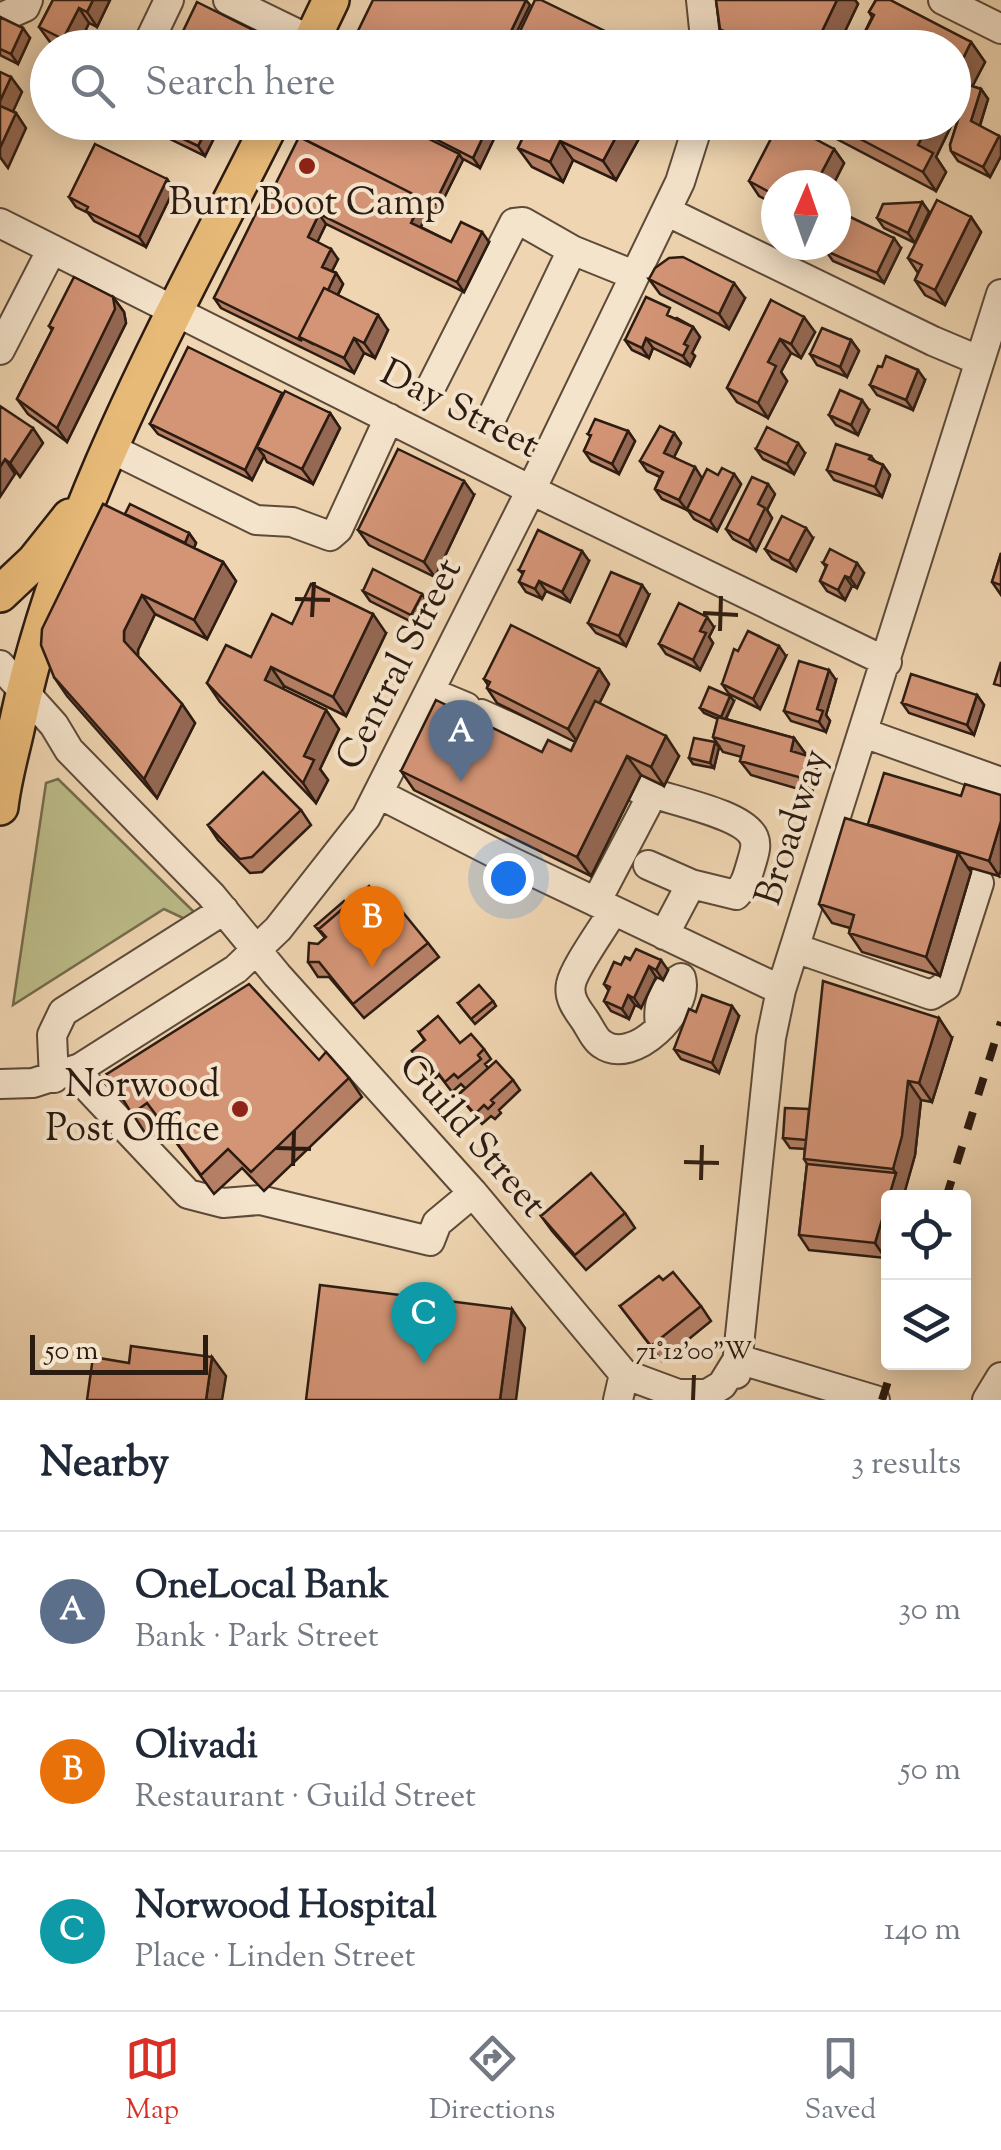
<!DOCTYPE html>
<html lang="en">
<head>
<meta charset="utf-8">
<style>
  :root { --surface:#fff; --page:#f6f6f7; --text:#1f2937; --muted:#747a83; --line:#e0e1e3; --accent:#d93025 }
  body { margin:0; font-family:"Sorts Mill Goudy",serif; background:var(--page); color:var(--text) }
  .controls { position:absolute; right:30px; bottom:30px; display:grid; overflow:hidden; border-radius:10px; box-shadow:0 5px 25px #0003 }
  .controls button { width:90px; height:90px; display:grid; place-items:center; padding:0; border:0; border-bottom:2px solid var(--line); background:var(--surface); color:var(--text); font:50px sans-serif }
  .compass { position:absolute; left:761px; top:170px; width:90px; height:90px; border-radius:50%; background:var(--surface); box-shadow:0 5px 25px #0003; rotate:2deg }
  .scale { position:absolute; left:30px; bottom:25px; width:178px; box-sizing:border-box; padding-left:10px; border:5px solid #2c1b11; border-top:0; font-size:28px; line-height:35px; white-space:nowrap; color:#2c1b11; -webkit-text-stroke:8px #f5e4cc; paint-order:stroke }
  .you { position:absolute; left:508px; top:878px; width:35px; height:35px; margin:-25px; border:8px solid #fff; border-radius:50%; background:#1a73e8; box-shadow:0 0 0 15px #1a73e833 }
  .badge { display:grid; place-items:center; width:65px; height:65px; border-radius:50%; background:var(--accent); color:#fff; font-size:32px; font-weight:700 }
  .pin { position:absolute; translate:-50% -82px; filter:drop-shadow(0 2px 5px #0008) }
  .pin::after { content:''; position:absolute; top:52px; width:35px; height:30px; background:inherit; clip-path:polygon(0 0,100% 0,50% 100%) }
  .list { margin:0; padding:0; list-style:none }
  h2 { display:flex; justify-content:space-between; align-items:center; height:130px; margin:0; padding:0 40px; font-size:42px }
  h2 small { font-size:32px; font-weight:400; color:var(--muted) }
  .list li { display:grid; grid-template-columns:65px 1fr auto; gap:30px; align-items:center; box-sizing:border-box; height:160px; padding:0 40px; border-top:2px solid var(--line) }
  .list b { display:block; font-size:38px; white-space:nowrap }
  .list p { margin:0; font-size:32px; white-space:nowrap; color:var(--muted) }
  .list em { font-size:32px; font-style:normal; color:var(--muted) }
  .icon { flex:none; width:55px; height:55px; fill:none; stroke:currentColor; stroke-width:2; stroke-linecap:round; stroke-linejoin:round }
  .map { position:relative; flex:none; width:1001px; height:1400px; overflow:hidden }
  .search { position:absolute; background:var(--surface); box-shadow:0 5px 25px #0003; left:30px; right:30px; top:30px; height:110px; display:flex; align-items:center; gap:25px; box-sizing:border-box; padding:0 35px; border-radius:55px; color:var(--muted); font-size:38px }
  .sheet { height:610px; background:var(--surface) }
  nav { display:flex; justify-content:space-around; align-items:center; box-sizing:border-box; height:140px; border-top:2px solid var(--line); background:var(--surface); font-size:28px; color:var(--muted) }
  nav a { display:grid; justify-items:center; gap:5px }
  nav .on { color:var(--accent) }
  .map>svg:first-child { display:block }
  .green { fill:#bcbc89; stroke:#746c4d; stroke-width:2.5 }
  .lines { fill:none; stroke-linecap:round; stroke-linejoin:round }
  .minor-casing { stroke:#5d4a39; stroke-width:32 }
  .major-casing { stroke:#2c1b11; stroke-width:40 }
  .minor { stroke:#f5e4cc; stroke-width:28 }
  .major { stroke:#e8ba78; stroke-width:35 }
  .rail { stroke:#2c1b11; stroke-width:8; stroke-dasharray:18 18; stroke-linecap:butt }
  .wall { fill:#b68066; stroke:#2c1b11; stroke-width:2.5 }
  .shaded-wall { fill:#946853; stroke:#2c1b11; stroke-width:2.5 }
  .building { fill:#d49577; stroke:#2c1b11; stroke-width:2.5 }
  .ticks { fill:none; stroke:#2c1b11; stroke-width:4 }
  .poi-dot { fill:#8f2418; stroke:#f5e4cc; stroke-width:4 }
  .labels { text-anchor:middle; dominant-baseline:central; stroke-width:8; stroke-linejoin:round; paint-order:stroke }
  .poi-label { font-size:38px; fill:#2c1b11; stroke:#f5e4cc }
  .street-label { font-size:38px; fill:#2c1b11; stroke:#f5e4cc }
  .ticks-label { font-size:25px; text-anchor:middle; fill:#2c1b11; stroke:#f5e4cc; stroke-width:8; stroke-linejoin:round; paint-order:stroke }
</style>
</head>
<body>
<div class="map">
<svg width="1001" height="1400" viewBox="0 0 1001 1400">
  <rect width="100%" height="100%" fill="#efd5b1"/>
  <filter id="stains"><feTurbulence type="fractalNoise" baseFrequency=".002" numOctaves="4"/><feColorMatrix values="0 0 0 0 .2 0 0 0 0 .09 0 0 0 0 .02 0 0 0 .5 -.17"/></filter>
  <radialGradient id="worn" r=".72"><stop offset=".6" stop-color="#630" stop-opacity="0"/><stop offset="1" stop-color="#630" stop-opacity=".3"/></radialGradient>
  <!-- green -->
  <path class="green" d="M58 779 194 912 185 919 164 909 13 1005 46 783Z"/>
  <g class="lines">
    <!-- minor casing -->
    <g class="minor-casing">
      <path id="minor" d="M228 0 312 41
        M701 0 706 48
        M943 0 1001 29
        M0 18 25 7 28 0
        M146 48 169 0
        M666 211 933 341 978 360
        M0 223 531 490 887 662
        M0 350 52 249
        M430 389 514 223 523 222 572 250 634 275
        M491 419 572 250
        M110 448 256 520 292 522 330 536 338 529 389 418
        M0 665 54 725 69 750 211 895 277 975 473 1193 624 1374 678 1394H707L722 1385 738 1359 875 1400
        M430 692 466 707
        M481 714 578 758
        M864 733 1001 782
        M635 787C660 799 744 812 754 838 757 845 754 854 752 861 748 874 746 885 736 895L691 884 664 935
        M379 794 512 862 781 990
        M648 865 691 884
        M596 902 652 795
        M613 911C604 927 574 968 571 984 568 998 577 1009 584 1019 589 1026 595 1040 602 1044 633 1067 690 1009 681 978 663 987 657 1005 660 1025
        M795 948 931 995 946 986 979 883
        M80 1068 90 1090 188 1194 223 1203 260 1200 430 1241 437 1223 473 1193
        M54 1078 52 1035 63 1012 224 910
        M0 1084 33 1083 80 1068 236 969 278 929 366 817 531 490 680 182 699 122
        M736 1374 771 1038 781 990 1001 294
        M618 1400 624 1374
        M987 1400 1001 1377"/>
    </g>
    <!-- major casing -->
    <g class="major-casing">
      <path id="major" d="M308 48 331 0
        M0 594 35 561 70 517
        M0 807C3 779 11 753 17 725 62 510 173 317 271 122"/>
    </g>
    <!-- minor -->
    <use href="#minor" class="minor"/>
    <!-- major -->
    <use href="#major" class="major"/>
    <!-- rail -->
    <path class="rail" d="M946 1198 1001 1022
      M882 1400 894 1362"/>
  </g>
  <!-- wall -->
  <path class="wall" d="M53 0H110L97 27 89 23 77 48H61L50 42 39 27Z
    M716 0H855L858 4 837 48H732L720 29Z
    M876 0H890L971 42 985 62 972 86 981 89 988 99 980 126 999 136 1001 139V156L990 177 958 161 951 151 950 145 963 104 954 122V48H857L872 17 869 12Z
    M0 17 30 38 18 64 0 55Z
    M135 122H222L205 156Z
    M312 122H502L480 168 463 159 437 212 418 202 416 207 425 218 421 227 451 242H489L464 292 326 224 317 242 338 259 332 271 336 273 343 284 338 295 388 330 375 358 364 353 354 373 221 308 214 298 272 191Z
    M513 122H648L616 180 573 160 563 182 532 167 518 148 527 129Z
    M823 122H953L936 157 946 172 936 191 833 137Z
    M795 136 834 149 844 163 833 185H776V208L772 203 759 196 749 181Z
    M174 189 146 247 94 221 88 213 76 207 69 197Z
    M922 202 929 212 915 243 884 228 877 218Z
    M971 217 981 232 945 305 925 295 915 280 918 273 908 258Z
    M901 248 884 283 833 261 826 251Z
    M649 279 745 298 729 329 660 294Z
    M113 297 124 312 126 323 67 442 28 414 17 399 52 330 49 326Z
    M771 300 815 332 801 358 791 353 781 372 787 381 768 418 737 402 727 388Z
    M677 318 693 327 700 337 692 353 695 356 690 366 653 348 649 358 632 350 625 340Z
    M851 340 859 351 847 377 817 365 810 354Z
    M925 380 913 410 877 395 870 385Z
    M282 393 330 413 340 428 313 484 267 462 264 456 252 480 158 434 150 424Z
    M869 410 858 435 836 425 829 415Z
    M628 431 635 441 619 474 591 461 584 451 591 437 588 434Z
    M674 433 681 443 674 457 702 478 687 510 662 499 655 489 660 477 647 471 640 461Z
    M756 449 805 453 794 474 763 459Z
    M871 456 875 461 883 465 890 475 882 497 834 480 827 470Z
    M734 474 741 484 717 531 694 519 687 509Z
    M775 494 767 510 772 518 756 551 733 539 726 529Z
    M474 495 435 577 369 545 358 530Z
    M125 514 189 533 196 543 194 548 223 562 236 581 207 639 155 614 138 650V656L182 704 195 723 157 798 67 696 54 677Z
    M813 538 796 571 772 559 765 549Z
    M1001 553V595L992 582Z
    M589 561 570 602 546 591 542 599 526 592 519 582 523 574 519 570Z
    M823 563 864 573 857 588 852 586 845 600 827 591 820 581 826 567Z
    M363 591 429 604 418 625 370 601Z
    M649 595 626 646 596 633 588 623Z
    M292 624 386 633 346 716 284 686 283 689 326 710 339 729 320 769 328 780 316 803 220 702 207 683 251 657Z
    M714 627 709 637 713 643 700 670 666 654 659 644Z
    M786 656 760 709 729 694 722 684Z
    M599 669 609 684 599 704 679 756 664 786 641 775 591 876 414 790 401 771 542 752 571 751 575 742 497 703 487 688 488 685 484 679Z
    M836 680 826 715 830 721 826 732 791 721 784 711Z
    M977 695 984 705 974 735 909 713 902 703Z
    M734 701 726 719 794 738 805 753 804 755 808 756 818 771 812 793 751 775 740 761 742 757 723 752 713 737 718 719 704 713 700 708Z
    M719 747 714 768 693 764 689 758Z
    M961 796 999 876 968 867 971 872 940 976 862 952 849 933 850 928 832 923 819 904 868 825Z
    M301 810 311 825 262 872 250 873 218 840 208 825Z
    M347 905 383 906 428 943 439 957 364 1018 329 977H318L308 962 318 944 325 938 315 926Z
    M625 957 668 970 663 980 656 977 641 1008 635 1005 629 1019 611 1011 604 1001 609 991 604 984 621 965Z
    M493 1001 496 1006 475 1024 458 1003Z
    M696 1012 739 1016 719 1073 681 1059 674 1049Z
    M419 1032 484 1049 491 1059 485 1064 488 1068 513 1080 520 1090 499 1110 501 1113 495 1119 491 1116 482 1124 458 1095 465 1088 461 1084 452 1092 439 1075 434 1079 412 1051 425 1041Z
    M952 1038 932 1102 921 1100 915 1155 885 1258 809 1250 799 1235 807 1164 804 1159 805 1149 790 1148 783 1138 809 1109Z
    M319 1060 349 1078 362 1097 264 1191 242 1168 214 1194 161 1122 145 1133 107 1074Z
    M625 1213 635 1228 586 1270 552 1231 541 1216Z
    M620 1306H701L711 1321 662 1361Z"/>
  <!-- shaded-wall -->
  <path class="shaded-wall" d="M93 0H110L97 27 87 12Z
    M526 0 530 5 509 48H503Z
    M837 0H855L858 4 837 48H814Z
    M79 8 89 23 77 48H69L63 39Z
    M23 28 30 38 18 64 11 54Z
    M255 31 262 41 258 48H246Z
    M971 42 985 62 954 122V77Z
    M11 77 22 92 9 120 0 108V101Z
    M981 89 988 99 978 131 971 121Z
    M16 113 26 128 8 168 0 157V148Z
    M210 122H222L205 156 198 146Z
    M490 122H502L480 168 473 158Z
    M624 122H648L616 180 603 161Z
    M930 122H953L936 157 946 172 936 191 923 172 918 145Z
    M999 136 1001 139V156L990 177 983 167Z
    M560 141 573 160 563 182 550 162Z
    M834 149 844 163 833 185H815Z
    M459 154 463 160 437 212 433 207Z
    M167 179 174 189 146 247 139 237Z
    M411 193 418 203 414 212 407 202Z
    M922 202 929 212 915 243 908 233Z
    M418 208 425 218 418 233 411 223Z
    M319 214 326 224 315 247 308 237Z
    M971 217 981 232 945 305 935 290Z
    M482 232 489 242 464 292 457 282Z
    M894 238 901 248 884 283 877 273Z
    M331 249 338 259 329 277 322 267Z
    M336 273 343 284 313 344 304 339Z
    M734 283 745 298 729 329 719 314Z
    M113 297 124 312 126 323 67 442 57 428Z
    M378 315 388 330 375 358 364 343Z
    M804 317 815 332 801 358 791 344Z
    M693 327 700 337 692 353 695 356 690 366 683 356 684 344Z
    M354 338 364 353 354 373 344 358Z
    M646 338 653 348 649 358 642 348Z
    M780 339 791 353 781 372 787 381 768 418 758 403 768 362Z
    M851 340 859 351 847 377 840 367Z
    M918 370 925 380 913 410 906 400Z
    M282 393 257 447 264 456 252 480 245 470Z
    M862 400 869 410 858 435 851 425Z
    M330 413 340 428 313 484 302 469Z
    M33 428 43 443 20 477 10 463Z
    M628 431 635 441 619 474 612 464Z
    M674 433 681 443 671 463 664 453Z
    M798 443 805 453 794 474 787 464Z
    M5 459 15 474 0 497V467Z
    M883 465 890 475 882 497 875 487Z
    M695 467 702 478 687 510 679 500Z
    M734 474 741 484 717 531 710 521Z
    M464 481 474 495 435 577 424 562Z
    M768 484 775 494 767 510 772 518 756 551 749 541 758 504Z
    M806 528 813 538 796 571 789 561Z
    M189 533 196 543 191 555 184 545Z
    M582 551 589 561 570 602 562 592Z
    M223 562 236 581 207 639 194 620Z
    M857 563 864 573 857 588 850 578Z
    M845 576 852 586 845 600 838 590Z
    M539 581 546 591 542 599 535 589Z
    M642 585 649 595 626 646 619 636Z
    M422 594 429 604 418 625 411 615Z
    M142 595 155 614 138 650V660L124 641V631Z
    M373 614 386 633 346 716 333 697Z
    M707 617 714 627 709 637 713 643 700 670 693 660 700 631Z
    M779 646 786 656 760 709 753 699Z
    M271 667 284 686 278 700 265 680Z
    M599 669 609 684 579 744 568 729Z
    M829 670 836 680 826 715 830 721 826 732 819 722 817 709Z
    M977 695 984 705 974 735 967 725Z
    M730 696 734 701 724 722 721 717Z
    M182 704 195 723 157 798 144 779Z
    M326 710 339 729 320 769 328 780 316 803 303 783 304 756Z
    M666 736 679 756 664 786 651 767Z
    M794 738 805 753 801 766 791 751Z
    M715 742 719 747 714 768 710 763Z
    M627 756 641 775 591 876 577 857Z
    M808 756 818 771 812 793 802 778Z
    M1001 821V870L999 876 989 861Z
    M958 853 971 872 940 976 926 957Z
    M661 960 668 970 663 980 656 970Z
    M649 966 656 977 641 1008 634 998Z
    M628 995 635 1005 629 1019 622 1009Z
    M732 1006 739 1016 719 1073 712 1063Z
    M939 1018 952 1038 932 1102 919 1083Z
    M908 1081 921 1100 915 1155 903 1198H888L896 1173 893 1169Z
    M888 1198V1247L885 1258 875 1243Z
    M512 1309 525 1328 516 1400H500Z
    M212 1357 226 1376 222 1400H206Z"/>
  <!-- building -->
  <path class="building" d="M53 0H93L87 12 79 8 63 39 39 27Z
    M373 0H526L503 48H381L356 35Z
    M535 0H541L640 48H512Z
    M716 0H837L814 48H756L720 29Z
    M876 0H890L971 42 954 77V48H857L874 15 869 12Z
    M197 2 255 31 246 48H175Z
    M0 17 23 28 11 54 0 49Z
    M351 33 381 48H344Z
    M0 72 11 77 0 101Z
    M969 85 981 89 971 121 999 136 983 167 951 151 950 145Z
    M0 106 16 113 0 148Z
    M148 122H210L198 146Z
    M312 122H395L459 154 433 207 415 197 411 193 304 139Z
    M402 122H490L473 158Z
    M530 122H624L603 161 560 141 550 162 518 148Z
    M828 122H930L918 145 933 153 923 172Z
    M777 127 795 136 798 130 834 149 815 185H776V201L769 197 771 193 749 181Z
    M299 137 411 193 407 202 418 208 411 223 451 242 461 222 482 232 457 282 319 214 308 237 331 249 322 267 336 273 328 290 324 288 299 337 302 341 214 298 268 189 272 191Z
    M95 144 167 179 139 237 86 211 88 207 69 197Z
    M937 200 971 217 935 290 915 280 922 265 908 258Z
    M922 202 908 233 877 218 883 204Z
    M842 213 894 238 877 273 826 251 828 245H836V226Z
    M683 257 734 283 719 314 649 279 655 268 669 258Z
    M74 277 113 297 115 309 57 428 17 399 53 328 49 326Z
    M324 288 378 315 364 343 354 338 344 358 299 337Z
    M646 297 670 308 667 315 693 327 684 344 688 346 683 356 646 338 642 348 625 340Z
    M771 300 804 317 791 344 780 339 768 362 776 366 758 403 727 388Z
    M822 328 851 340 840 367 810 354Z
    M188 347 282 393 245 470 150 424Z
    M886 356 918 370 906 400 870 385 878 366 882 367Z
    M840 390 862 400 851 425 829 415Z
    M285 391 330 413 302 469 257 447Z
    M0 406 33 428 10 463 5 459 0 467Z
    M595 419 628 431 612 464 584 451 591 435 588 434Z
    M660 426 674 433 664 453 695 467 679 500 655 489 663 472 640 461Z
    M767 427 798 443 787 464 756 449Z
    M836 444 871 456 869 459 883 465 875 487 827 470Z
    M398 449 464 481 424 562 358 530Z
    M722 468 734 474 710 521 687 509 707 469 718 475Z
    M752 477 768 484 758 504 765 508 749 541 726 529Z
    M103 504 223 562 194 620 142 595 124 631V641L182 704 144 779 54 677 41 645 42 629Z
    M130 504 189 533 185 543 125 514Z
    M782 516 806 528 789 561 765 549Z
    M538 530 582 551 562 592 539 581 535 589 519 582 524 571 519 570Z
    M830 549 857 563 850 578 845 576 838 590 820 581 827 565 823 563Z
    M1001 553V585L992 582Z
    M373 569 422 594 411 615 363 591Z
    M611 572 642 585 619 636 588 623Z
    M311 584 373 614 333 697 271 667 265 680 326 710 304 756 314 760 303 783 207 683 226 645 251 657 272 614 292 624Z
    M679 603 707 617 700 631 706 633 693 660 659 644Z
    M511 625 599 669 568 729 487 688 490 682 484 679Z
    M748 631 779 646 753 699 722 684 734 649 738 651Z
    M799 661 829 670 817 709 823 711 819 722 784 711Z
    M1001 662V686L994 684Z
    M911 674 977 695 967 725 902 703Z
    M709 687 730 696 721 717 700 708Z
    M436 700 542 752 548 740 571 751 595 701 666 736 651 767 627 756 577 857 401 771Z
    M718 717 794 738 791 751 808 756 802 778 740 761 744 746 713 737Z
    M694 738 715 742 710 763 689 758Z
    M263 772 301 810 252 857 240 859 208 825Z
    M884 773 961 796 965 784 1001 795V821L989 861 868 824Z
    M845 818 958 853 926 957 849 933 854 915 819 904Z
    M369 886 383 906 392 899 428 943 353 1004 319 962H308L309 943 318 944 326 937 319 929Z
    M344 901 347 905 319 929 322 933 315 926Z
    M636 949 661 960 656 970 649 966 634 998 628 995 622 1009 604 1001 610 987 604 984 614 962 621 965 625 957 630 960Z
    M823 981 939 1018 919 1083 908 1081 902 1136 893 1169 804 1159Z
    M249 984 319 1060 326 1052 349 1078 251 1172 228 1149 201 1175 147 1103 132 1114 107 1074Z
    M479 985 493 1001 471 1019 458 1003Z
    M702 995 732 1006 712 1063 674 1049 689 1009 696 1012Z
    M438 1016 460 1043 471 1034 484 1049 478 1055 481 1059 458 1078 454 1074 445 1082 432 1065 427 1069 412 1051 425 1040 419 1032Z
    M496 1061 513 1080 491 1100 494 1103 488 1109 484 1105 475 1114 458 1095Z
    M785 1108 809 1109 806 1140 783 1138Z
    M807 1164 896 1173 875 1243 799 1235Z
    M591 1173 625 1213 575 1255 541 1216Z
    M673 1272 701 1306 651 1346 620 1306 659 1276 663 1280Z
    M320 1285 512 1309 500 1400H306Z
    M131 1346 212 1357 206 1400H87L93 1357 129 1363Z"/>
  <!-- ticks -->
  <path class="ticks" d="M295 599 330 600M703 613 738 615M312 617 314 582M720 631 721 596M276 1148 311 1149M684 1162 719 1163M293 1166 294 1131M701 1180 702 1145M693 1400 694 1375"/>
  <!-- markers -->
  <g class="poi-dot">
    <circle cx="307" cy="166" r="10"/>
    <circle cx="240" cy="1109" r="10"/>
  </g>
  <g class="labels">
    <!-- poi labels -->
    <g class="poi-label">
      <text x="307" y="205">Burn Boot Camp</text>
      <text x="220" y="1087" text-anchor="end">Norwood<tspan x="220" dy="44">Post Office</tspan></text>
    </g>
    <!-- street labels -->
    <g class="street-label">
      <text transform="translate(459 411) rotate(27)">Day Street</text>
      <text transform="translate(401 665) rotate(-63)">Central Street</text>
      <text transform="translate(794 828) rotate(-72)">Broadway</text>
      <text transform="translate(471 1137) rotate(49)">Guild Street</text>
    </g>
  </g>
  <g class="ticks-label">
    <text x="694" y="1359">71°12'00"W</text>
  </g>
  <rect width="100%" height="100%" filter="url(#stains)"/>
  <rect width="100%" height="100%" fill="url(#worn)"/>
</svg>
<div class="controls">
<button><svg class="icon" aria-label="locate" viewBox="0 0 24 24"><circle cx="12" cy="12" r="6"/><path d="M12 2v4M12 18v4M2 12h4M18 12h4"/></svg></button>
<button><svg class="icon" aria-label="layers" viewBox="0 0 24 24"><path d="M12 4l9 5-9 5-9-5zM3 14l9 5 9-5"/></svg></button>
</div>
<svg class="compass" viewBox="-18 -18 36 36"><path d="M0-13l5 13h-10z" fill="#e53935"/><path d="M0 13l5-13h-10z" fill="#747a83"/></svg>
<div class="scale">50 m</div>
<div class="you"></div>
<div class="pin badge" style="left:461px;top:782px;background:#5c6f8a">A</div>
<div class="pin badge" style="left:372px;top:968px;background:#e8710a">B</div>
<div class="pin badge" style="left:424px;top:1364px;background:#0f9aa8">C</div>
<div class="search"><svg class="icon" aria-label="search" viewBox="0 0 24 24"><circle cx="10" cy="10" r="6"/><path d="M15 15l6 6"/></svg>Search here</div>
</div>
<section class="sheet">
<h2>Nearby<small>3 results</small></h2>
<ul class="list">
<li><span class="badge" style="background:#5c6f8a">A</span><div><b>OneLocal Bank</b><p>Bank · Park Street</p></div><em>30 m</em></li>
<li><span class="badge" style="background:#e8710a">B</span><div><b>Olivadi</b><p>Restaurant · Guild Street</p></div><em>50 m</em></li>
<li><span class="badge" style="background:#0f9aa8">C</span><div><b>Norwood Hospital</b><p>Place · Linden Street</p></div><em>140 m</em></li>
</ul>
</section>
<nav>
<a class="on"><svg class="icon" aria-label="map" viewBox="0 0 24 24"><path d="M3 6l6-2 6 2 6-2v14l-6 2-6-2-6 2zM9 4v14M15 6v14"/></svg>Map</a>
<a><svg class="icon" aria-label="directions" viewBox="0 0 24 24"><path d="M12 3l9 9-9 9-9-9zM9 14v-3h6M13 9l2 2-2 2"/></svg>Directions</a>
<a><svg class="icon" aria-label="saved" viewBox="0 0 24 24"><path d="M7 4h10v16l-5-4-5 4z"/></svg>Saved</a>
</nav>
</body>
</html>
